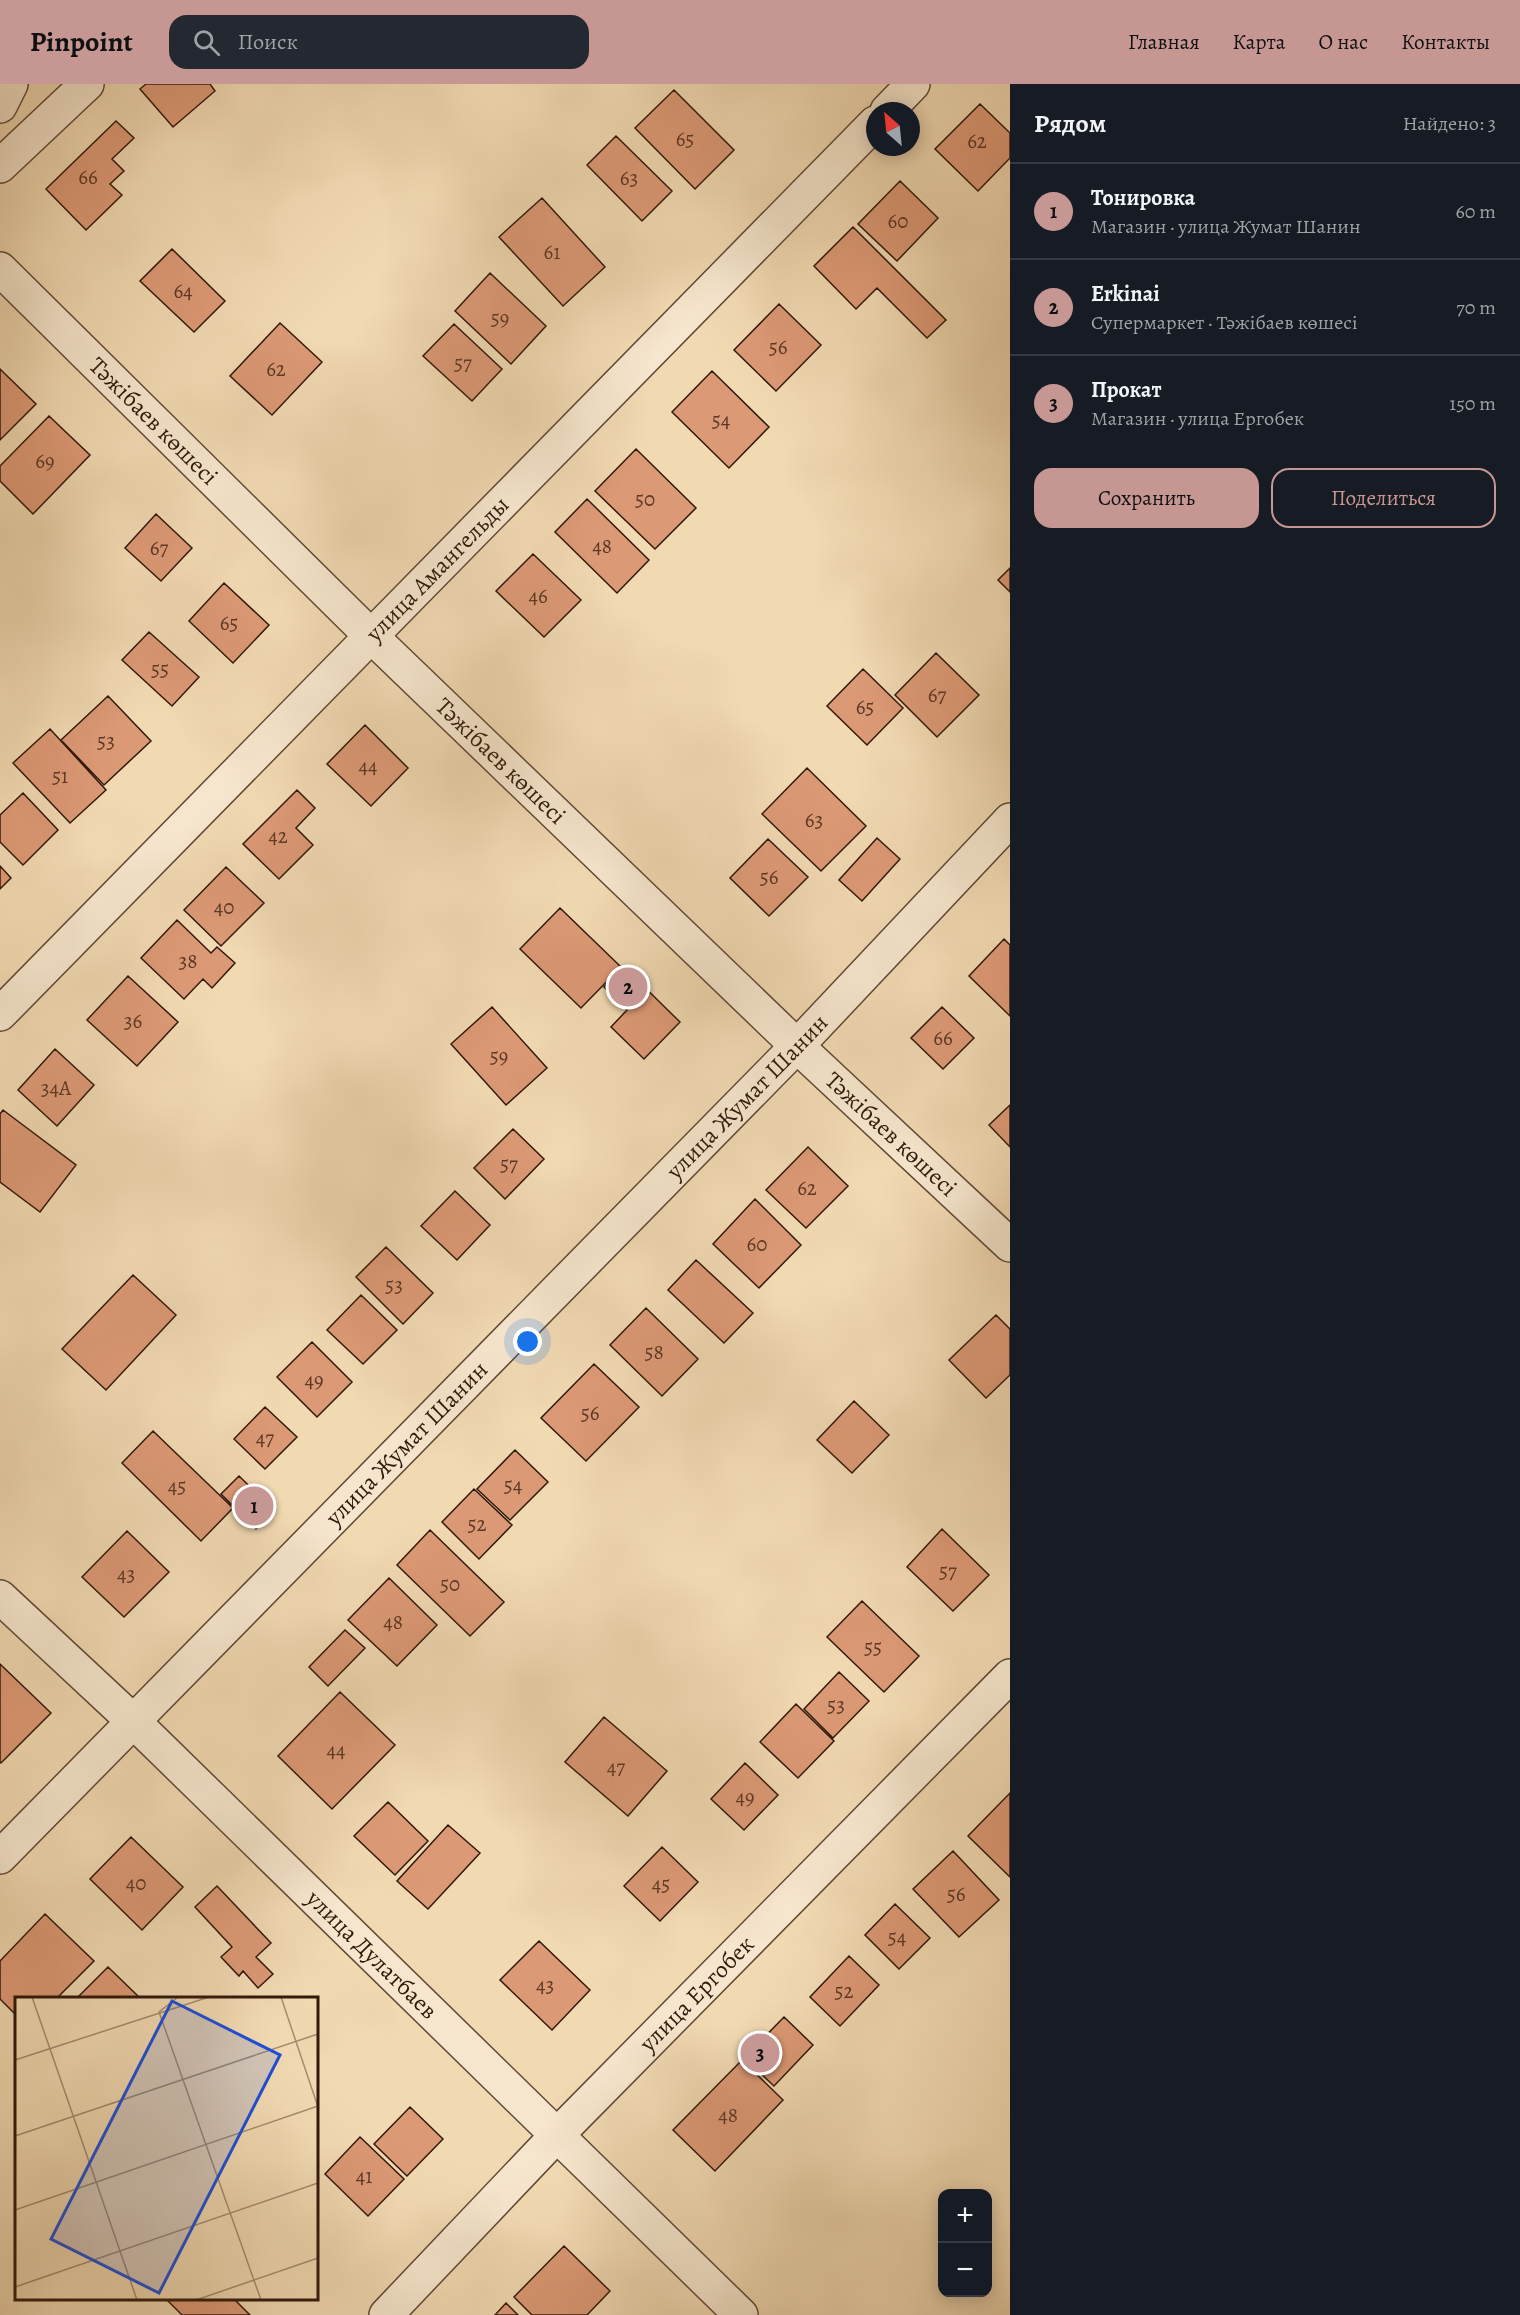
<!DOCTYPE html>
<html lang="ru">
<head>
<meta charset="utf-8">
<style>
  :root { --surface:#171b24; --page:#242831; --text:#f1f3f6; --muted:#9ea1a6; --line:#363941; --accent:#c59692 }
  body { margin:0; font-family:Alegreya,serif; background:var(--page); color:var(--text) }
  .controls { position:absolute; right:18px; bottom:18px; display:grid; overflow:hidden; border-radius:12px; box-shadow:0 3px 15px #0003 }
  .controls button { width:54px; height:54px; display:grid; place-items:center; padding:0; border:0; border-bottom:2px solid var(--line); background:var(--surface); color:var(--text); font:30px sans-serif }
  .compass { position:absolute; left:866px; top:18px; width:54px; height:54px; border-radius:50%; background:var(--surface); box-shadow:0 3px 15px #0003; rotate:333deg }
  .you { position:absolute; left:528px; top:1258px; width:21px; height:21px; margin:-15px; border:4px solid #fff; border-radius:50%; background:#1a73e8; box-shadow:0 0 0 9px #1a73e833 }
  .badge { display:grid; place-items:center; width:39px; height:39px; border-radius:50%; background:var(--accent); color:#111; font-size:20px; font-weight:700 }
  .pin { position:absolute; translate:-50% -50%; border:3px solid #fff; box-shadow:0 2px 6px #0006 }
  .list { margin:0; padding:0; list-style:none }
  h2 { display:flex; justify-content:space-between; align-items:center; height:78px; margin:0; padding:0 24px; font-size:26px }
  h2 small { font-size:20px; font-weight:400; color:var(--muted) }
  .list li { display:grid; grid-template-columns:39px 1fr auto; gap:18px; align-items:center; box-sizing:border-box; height:96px; padding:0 24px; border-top:2px solid var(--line) }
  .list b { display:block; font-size:22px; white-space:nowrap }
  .list p { margin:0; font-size:20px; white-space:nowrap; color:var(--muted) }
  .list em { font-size:20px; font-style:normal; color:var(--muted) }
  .actions { display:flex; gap:12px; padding:18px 24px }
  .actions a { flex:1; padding:14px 0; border:2px solid var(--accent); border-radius:18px; text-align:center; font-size:21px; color:var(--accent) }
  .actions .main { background:var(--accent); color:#111 }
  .icon { flex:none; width:33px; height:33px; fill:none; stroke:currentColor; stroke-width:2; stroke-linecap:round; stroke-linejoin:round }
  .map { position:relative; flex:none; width:1010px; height:2231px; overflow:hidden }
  header { display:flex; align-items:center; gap:36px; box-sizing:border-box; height:84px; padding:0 30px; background:var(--accent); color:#111 }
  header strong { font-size:28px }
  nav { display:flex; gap:33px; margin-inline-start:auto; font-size:21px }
  .search { width:420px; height:54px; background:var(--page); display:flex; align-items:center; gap:15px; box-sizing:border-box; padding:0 21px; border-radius:18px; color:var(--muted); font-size:22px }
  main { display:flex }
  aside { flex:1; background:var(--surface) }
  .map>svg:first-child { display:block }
  .building { fill:#dc9975; stroke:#31190c; stroke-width:1.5 }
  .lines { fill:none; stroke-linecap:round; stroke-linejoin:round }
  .minor-casing { stroke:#614936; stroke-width:36 }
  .minor { stroke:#f6e6cd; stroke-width:33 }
  .labels { text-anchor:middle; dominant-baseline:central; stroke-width:4.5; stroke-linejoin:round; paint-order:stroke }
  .number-label { font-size:21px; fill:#5c3926 }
  .street-label { font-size:24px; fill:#31190c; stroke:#f6e6cd }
  .inset-road { fill:none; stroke:#a48c70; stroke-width:1.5 }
  .view { fill:#1d4ed8; fill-opacity:0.15; stroke:#1d4ed8; stroke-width:3 }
  .inset-edge { fill:none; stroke:#31190c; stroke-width:3 }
</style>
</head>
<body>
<header>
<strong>Pinpoint</strong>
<div class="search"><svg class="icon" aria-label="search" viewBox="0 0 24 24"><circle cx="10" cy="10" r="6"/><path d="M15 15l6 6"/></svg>Поиск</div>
<nav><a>Главная</a><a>Карта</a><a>О нас</a><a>Контакты</a></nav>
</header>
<main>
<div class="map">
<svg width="1010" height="2231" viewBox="0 0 1010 2231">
  <rect width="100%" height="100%" fill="#f1d9b2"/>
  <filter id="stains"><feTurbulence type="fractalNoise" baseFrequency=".00333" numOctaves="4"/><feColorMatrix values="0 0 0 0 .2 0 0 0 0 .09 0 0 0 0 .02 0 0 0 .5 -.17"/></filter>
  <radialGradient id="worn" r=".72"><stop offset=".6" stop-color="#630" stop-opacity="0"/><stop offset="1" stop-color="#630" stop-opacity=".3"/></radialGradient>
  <!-- building -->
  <path class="building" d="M146 0H210L215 7 173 43 140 5Z
    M674 6 734 66 695 105 635 44Z
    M980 20 1010 49V74L978 107 935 65Z
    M116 37 134 54 112 75 124 87 110 100 122 111 86 146 46 105Z
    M616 52 672 107 642 137 587 81Z
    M900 97 938 134 897 177 858 140Z
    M542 114 605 183 563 222 499 153Z
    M853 143 946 236 927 254 877 204 856 225 814 182Z
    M172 165 225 217 194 248 140 197Z
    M490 189 546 242 511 280 455 227Z
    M779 220 821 261 776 307 734 266Z
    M280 239 322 278 272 331 230 292Z
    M454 240 502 285 472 317 423 272Z
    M0 285 36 320 0 356Z
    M712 287 769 343 729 384 672 328Z
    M49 332 90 371 33 430 0 397V382Z
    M636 365 696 424 655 465 595 407Z
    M587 415 649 476 617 509 555 448Z
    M156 430 192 464 161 497 125 464Z
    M533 470 581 516 544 553 496 507Z
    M1010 484V508L998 496Z
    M224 499 269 541 233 579 189 537Z
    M149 548 199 593 172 622 122 576Z
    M936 569 979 611 937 653 895 611Z
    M863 585 903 624 867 661 827 622Z
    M108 612 151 657 104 701 61 656Z
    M365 641 408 684 371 722 327 680Z
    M50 645 106 706 70 739 13 679Z
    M807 684 866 742 821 787 762 730Z
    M297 706 315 724 296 744 313 761 279 795 243 760Z
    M23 709 58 746 23 781 0 758V731Z
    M877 754 900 775 862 817 839 796Z
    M768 755 808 793 769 832 730 794Z
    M0 782 11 794 0 805Z
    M226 783 264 819 221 862 184 826Z
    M560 824 621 883 581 924 520 865Z
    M177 836 211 869 217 863 235 879 212 904 203 895 184 915 141 874Z
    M1004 855 1010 861V932L969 892Z
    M624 883 680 938 644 975 611 943 627 926 604 903Z
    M128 892 178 938 137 982 87 936Z
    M492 923 547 984 506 1021 451 960Z
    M942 923 974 954 943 985 911 954Z
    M55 965 94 1001 57 1042 18 1006Z
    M1010 1021V1063L989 1041Z
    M3 1026 76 1081 40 1128 0 1098V1030Z
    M513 1045 544 1075 505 1115 474 1084Z
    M808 1063 848 1102 806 1144 766 1106Z
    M455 1107 490 1141 457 1176 421 1142Z
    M755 1115 801 1161 759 1204 713 1160Z
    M386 1163 433 1209 403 1240 356 1193Z
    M696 1176 753 1229 724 1259 668 1206Z
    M133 1191 176 1231 106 1306 62 1265Z
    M361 1211 397 1246 363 1280 327 1246Z
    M646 1224 698 1275 662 1312 610 1261Z
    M996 1231 1010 1245V1291L986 1314 949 1276Z
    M312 1258 352 1298 317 1333 277 1293Z
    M594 1280 639 1323 586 1377 541 1334Z
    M854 1317 889 1351 852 1389 817 1356Z
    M265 1323 297 1353 265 1385 234 1355Z
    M153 1347 233 1424 201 1457 122 1379Z
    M515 1366 548 1398 510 1436 477 1405Z
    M239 1392 274 1426 256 1445 221 1410Z
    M474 1405 512 1441 479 1475 442 1438Z
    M942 1445 989 1491 953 1527 907 1483Z
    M430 1446 504 1518 470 1552 397 1481Z
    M127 1447 169 1488 124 1533 82 1493Z
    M389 1494 437 1541 397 1582 348 1536Z
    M862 1517 919 1572 884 1608 827 1553Z
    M345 1546 365 1564 328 1602 309 1583Z
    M0 1580 51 1629 1 1679 0 1678Z
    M839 1588 869 1617 833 1654 804 1625Z
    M340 1608 395 1661 332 1725 278 1672Z
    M796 1620 834 1657 798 1694 760 1658Z
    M604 1633 667 1687 628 1732 565 1678Z
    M745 1679 778 1711 744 1746 711 1715Z
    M1010 1709V1793L968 1752Z
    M388 1718 428 1757 395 1791 354 1752Z
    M448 1741 480 1769 428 1825 397 1797Z
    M131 1753 183 1803 142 1846 90 1795Z
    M662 1763 698 1798 660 1837 624 1802Z
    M953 1767 999 1816 959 1853 913 1805Z
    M217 1802 271 1859 256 1873 273 1890 258 1904 243 1887 239 1892 221 1873 232 1863 195 1823Z
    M895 1820 930 1854 899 1885 865 1851Z
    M45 1830 94 1877 57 1914H16V1931L0 1915V1877Z
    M539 1857 590 1906 552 1946 500 1896Z
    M849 1872 879 1901 840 1942 810 1913Z
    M108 1883 140 1914H77Z
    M784 1933 813 1961 774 2002 744 1974Z
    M742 1976 783 2016 715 2087 673 2046Z
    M410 2023 443 2055 407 2092 374 2060Z
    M360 2053 404 2095 368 2132 325 2090Z
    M564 2162 610 2207 587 2231H532L514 2213Z
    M165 2214H233L250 2231H182Z
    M506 2219 518 2231H495Z"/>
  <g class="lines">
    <!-- minor casing -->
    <g class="minor-casing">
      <g id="minor">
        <path d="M0 22 11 0"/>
        <path d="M887 27 913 0"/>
        <path d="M0 82 87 0"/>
        <path id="s1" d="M0 185 370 551 797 962 1010 1161"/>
        <path id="s2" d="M0 930 875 39"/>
        <path id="s3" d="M0 1513 133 1637 741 2231"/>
        <path id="s4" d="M0 1773 797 962 1010 736"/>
        <path id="s5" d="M386 2231 558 2050 1010 1592"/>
      </g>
    </g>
    <!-- minor -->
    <use href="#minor" class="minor"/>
  </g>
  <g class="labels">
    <!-- number labels -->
    <g class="number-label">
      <text x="685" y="55">65</text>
      <text x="977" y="57">62</text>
      <text x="88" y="93">66</text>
      <text x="629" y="94">63</text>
      <text x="898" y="137">60</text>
      <text x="552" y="168">61</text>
      <text x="183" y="207">64</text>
      <text x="500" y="234">59</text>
      <text x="778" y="263">56</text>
      <text x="463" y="279">57</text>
      <text x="276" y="285">62</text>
      <text x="721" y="336">54</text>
      <text x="45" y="377">69</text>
      <text x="645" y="415">50</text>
      <text x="602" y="462">48</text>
      <text x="159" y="464">67</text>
      <text x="538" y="512">46</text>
      <text x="229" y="539">65</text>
      <text x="160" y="585">55</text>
      <text x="937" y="611">67</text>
      <text x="865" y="623">65</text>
      <text x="106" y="657">53</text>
      <text x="368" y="682">44</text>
      <text x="60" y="692">51</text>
      <text x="814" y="736">63</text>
      <text x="278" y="752">42</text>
      <text x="769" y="793">56</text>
      <text x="224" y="823">40</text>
      <text x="188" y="877">38</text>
      <text x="133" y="937">36</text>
      <text x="943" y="954">66</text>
      <text x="499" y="972">59</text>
      <text x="56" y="1004">34А</text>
      <text x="509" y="1080">57</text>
      <text x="807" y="1104">62</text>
      <text x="757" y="1160">60</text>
      <text x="394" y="1201">53</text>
      <text x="654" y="1268">58</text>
      <text x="314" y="1296">49</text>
      <text x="590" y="1329">56</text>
      <text x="265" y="1354">47</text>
      <text x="513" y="1401">54</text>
      <text x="177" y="1402">45</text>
      <text x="477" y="1440">52</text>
      <text x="948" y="1487">57</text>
      <text x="126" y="1490">43</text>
      <text x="450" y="1500">50</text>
      <text x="393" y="1538">48</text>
      <text x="873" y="1563">55</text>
      <text x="836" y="1621">53</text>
      <text x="336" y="1666">44</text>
      <text x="616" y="1683">47</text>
      <text x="745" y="1713">49</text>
      <text x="136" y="1799">40</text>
      <text x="661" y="1800">45</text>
      <text x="956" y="1810">56</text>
      <text x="897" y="1853">54</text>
      <text x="545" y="1901">43</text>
      <text x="844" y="1907">52</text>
      <text x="728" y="2031">48</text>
      <text x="364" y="2092">41</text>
    </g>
    <!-- street labels -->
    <g class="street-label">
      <text stroke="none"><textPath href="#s1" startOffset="216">Тәжібаев көшесі</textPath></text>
      <text stroke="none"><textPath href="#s2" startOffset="624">улица Амангельды</textPath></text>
      <text stroke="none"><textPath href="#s1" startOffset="702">Тәжібаев көшесі</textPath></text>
      <text stroke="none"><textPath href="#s4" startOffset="1066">улица Жумат Шанин</textPath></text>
      <text stroke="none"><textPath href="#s1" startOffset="1242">Тәжібаев көшесі</textPath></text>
      <text stroke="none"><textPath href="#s4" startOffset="580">улица Жумат Шанин</textPath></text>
      <text stroke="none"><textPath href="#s3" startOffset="516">улица Дулатбаев</textPath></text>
      <text stroke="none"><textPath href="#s5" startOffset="447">улица Ергобек</textPath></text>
    </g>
  </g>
  <!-- overview -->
  <g transform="translate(15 1913)">
    <rect width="303" height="303" fill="#f1d9b2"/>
    <path class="inset-road" d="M17 0 122 303M163 0 144 15 246 303M266 0 303 110M0 63 194 0M0 139 303 37M0 213 303 109M0 290 303 186M181 303 303 261"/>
    <path class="view" d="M157 4 265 58 144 296 36 242Z"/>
    <rect width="303" height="303" class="inset-edge"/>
  </g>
  <rect width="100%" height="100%" filter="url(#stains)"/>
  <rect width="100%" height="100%" fill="url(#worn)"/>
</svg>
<div class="controls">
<button>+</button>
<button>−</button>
</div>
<svg class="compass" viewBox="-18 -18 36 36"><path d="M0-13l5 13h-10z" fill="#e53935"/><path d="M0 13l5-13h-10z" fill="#9ea1a6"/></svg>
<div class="you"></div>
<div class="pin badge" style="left:254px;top:1422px">1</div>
<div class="pin badge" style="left:628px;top:903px">2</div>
<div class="pin badge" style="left:760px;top:1969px">3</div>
</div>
<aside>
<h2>Рядом<small>Найдено: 3</small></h2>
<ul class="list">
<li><span class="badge">1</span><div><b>Тонировка</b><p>Магазин · улица Жумат Шанин</p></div><em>60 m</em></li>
<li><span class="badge">2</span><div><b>Erkinai</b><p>Супермаркет · Тәжібаев көшесі</p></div><em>70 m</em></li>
<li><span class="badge">3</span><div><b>Прокат</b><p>Магазин · улица Ергобек</p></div><em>150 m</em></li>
</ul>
<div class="actions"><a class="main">Сохранить</a><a>Поделиться</a></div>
</aside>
</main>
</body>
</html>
